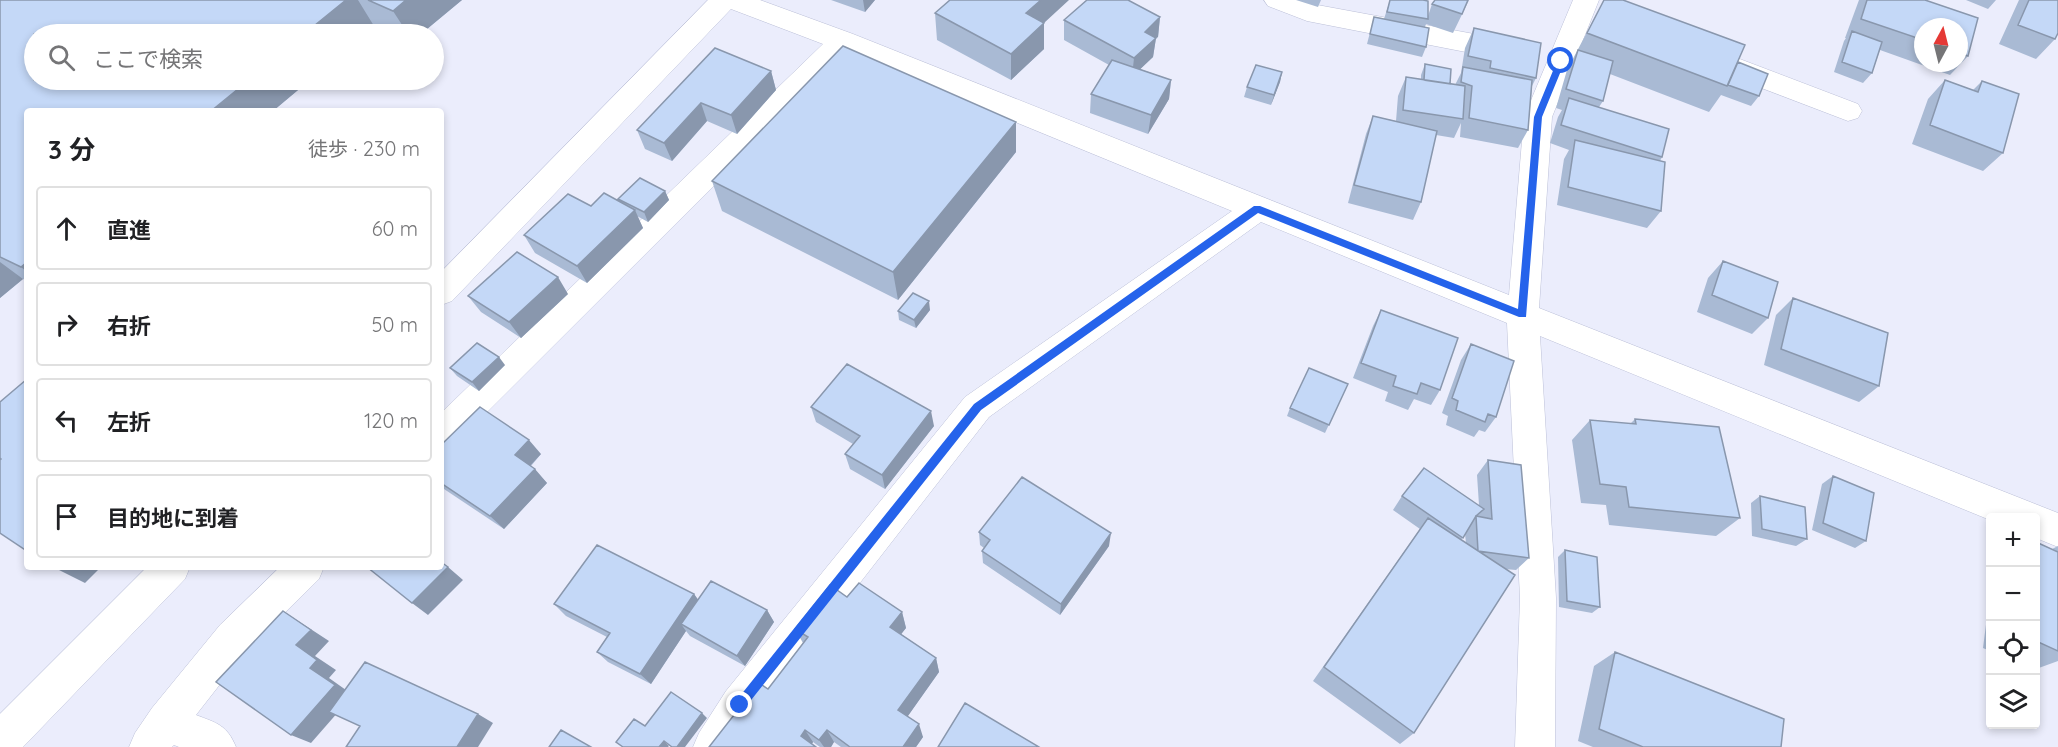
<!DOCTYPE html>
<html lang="ja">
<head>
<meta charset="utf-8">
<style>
  :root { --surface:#fff; --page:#f6f6f6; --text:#202124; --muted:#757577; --line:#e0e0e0 }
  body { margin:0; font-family:Quicksand,"Noto Sans JP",sans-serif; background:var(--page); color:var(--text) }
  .controls { position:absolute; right:18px; bottom:18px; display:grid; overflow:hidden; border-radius:6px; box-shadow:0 3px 9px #0003 }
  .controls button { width:54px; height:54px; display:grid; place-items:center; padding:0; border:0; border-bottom:2px solid var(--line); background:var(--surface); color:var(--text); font:30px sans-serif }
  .compass { position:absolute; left:1914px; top:18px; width:54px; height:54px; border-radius:50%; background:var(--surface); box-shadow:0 3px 9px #0003; rotate:7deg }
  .stop { position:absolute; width:18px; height:18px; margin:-14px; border:4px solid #2563eb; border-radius:50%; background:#fff }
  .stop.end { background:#2563eb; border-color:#fff; box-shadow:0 2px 6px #0008 }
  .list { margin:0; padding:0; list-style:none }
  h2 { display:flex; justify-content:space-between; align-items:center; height:78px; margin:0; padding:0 24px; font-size:26px }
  h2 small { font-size:20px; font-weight:400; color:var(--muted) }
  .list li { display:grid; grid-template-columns:39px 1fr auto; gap:18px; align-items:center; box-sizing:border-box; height:84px; margin:0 12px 12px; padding:0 12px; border:2px solid var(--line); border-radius:6px }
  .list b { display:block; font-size:22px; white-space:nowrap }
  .list em { font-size:20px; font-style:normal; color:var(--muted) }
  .icon { flex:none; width:33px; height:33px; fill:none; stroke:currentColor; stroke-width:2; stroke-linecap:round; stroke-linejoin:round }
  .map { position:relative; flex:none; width:2058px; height:747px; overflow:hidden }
  .search { position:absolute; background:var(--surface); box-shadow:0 3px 9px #0003; left:24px; top:24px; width:420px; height:66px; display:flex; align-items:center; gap:15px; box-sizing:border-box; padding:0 21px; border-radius:33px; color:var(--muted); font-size:22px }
  .panel { position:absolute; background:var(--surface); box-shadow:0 3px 9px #0003; left:24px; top:108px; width:420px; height:462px; border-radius:6px }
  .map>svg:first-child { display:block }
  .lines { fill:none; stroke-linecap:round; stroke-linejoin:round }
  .minor-casing { stroke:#bcc0d8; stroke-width:1 }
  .minor { fill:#fff; fill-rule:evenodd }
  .wall { fill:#a9bad4; fill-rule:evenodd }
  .shaded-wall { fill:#8997ad }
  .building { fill:#c4d8f7; stroke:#8997ad; stroke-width:1.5 }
  .route { fill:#2563eb }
</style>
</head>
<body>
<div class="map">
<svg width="2058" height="747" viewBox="0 0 2058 747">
  <rect width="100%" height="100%" fill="#ebedfc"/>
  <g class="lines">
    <!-- minor casing -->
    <g class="minor-casing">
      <path id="minor" d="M708 0H760L853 34 1509 295 1524 117 1573 0H1599L1552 117 1539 308 2058 513V547L2036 538V518H1990V520L1540 336 1556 598 1555 747H1515L1520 598 1507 323 1261 222 989 417 754 719 736 747H693L699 733 726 691 965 397 1232 211 847 53 453 446 441 450V413L823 44 731 9 452 301 441 305V272Z
        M1264 0H1303L1312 4 1512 41 1522 44 1526 51 1522 58 1512 61 1307 21 1268 6Z
        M1724 53 1858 104 1862 111 1858 118 1848 121 1714 70 1710 63 1714 56Z
        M147 567H190L185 579 23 747H0V714Z
        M280 567H324L319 579 246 651 196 715C217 723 227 725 236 747H179L174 745 172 747H129L135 733 152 708 220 625Z"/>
    </g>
    <!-- minor -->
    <use href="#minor" class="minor"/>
  </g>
  <!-- wall -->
  <path class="wall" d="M0 0H462L421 34H395L374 26 34 80H310L273 111H27V281L23 279 0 298Z
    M831 0H875L865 12Z
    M1296 0H1321L1318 7Z
    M1390 0 1428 16 1432 4 1469 0 1453 33 1426 24 1425 27 1426 47 1422 57 1367 44 1374 17 1384 19Z
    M1604 0 1738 62 1759 96 1751 106 1721 95 1709 112 1610 74 1603 101 1599 107 1662 157 1660 161 1661 211 1647 228 1557 205 1564 159 1569 150 1550 143 1558 117 1562 110 1556 108 1567 70Z
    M1859 0H1925L1978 18 1968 56 1950 75 1880 50 1872 73 1863 83 1834 72 1844 41 1846 38H1845ZM1923 27H1959V63H1923Z
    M1966 0H1996L1988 9Z
    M2019 0H2058L2055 39 2036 59 1999 44Z
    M935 13 1044 23V49L1011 80 937 40Z
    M1160 17 1158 37 1156 38 1153 57 1140 69 1171 80 1169 99 1148 134 1090 113 1091 94 1109 65 1064 40V20Z
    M1474 28 1536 78 1532 86 1528 130 1518 148 1460 137 1461 123 1454 138 1436 135 1421 202 1413 220 1348 203 1366 134 1373 116 1396 121 1398 96 1406 77 1421 79V75L1425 64 1450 84 1455 85 1461 73 1465 48Z
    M771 71 776 90 737 134 707 121 672 161 645 149 637 130Z
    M1282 72 1280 82 1271 105 1244 97 1247 87Z
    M1945 80 1973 90 1982 81 2003 153 1983 171 1912 144 1928 99Z
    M1016 122V152L898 300 722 211 712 181Z
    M665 191 669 200 648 222 637 216 643 228 587 283 535 253 524 235 591 206 620 202 618 199Z
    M1723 261 1768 318 1752 334 1697 312 1708 278Z
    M568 294 521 338 481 312 468 296Z
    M1793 298 1879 386 1859 402 1764 365 1776 315Z
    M930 310 916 328 899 320 898 311Z
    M1381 310 1440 390 1431 405 1414 399 1408 410 1385 401 1388 392 1353 378 1373 326Z
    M1471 344 1496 417 1485 432 1479 430 1474 437 1446 425 1448 416 1442 413 1461 360Z
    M505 365 479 391 457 376 450 368Z
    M1348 384 1325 433 1287 416 1290 408Z
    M811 407 934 426 885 489 850 469 845 454 853 444 816 422Z
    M1635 419 1740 518 1716 536 1609 525 1606 505 1581 503 1572 440 1590 420 1630 424Z
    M441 445 541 454 531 466 547 483 504 529 441 487Z
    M1488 460 1529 558 1516 570 1505 569 1414 733 1400 744 1313 681 1420 529 1393 510 1402 496 1479 505 1477 475ZM1465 534 1466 543 1461 540Z
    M1833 476 1866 541 1855 548 1812 530 1822 484Z
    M1760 496 1807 539 1796 546 1752 536 1751 503Z
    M979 532 1109 546 1060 615 983 563 982 551 984 548 980 545Z
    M2036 542 2052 549 2058 546V661L2036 669Z
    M1565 550 1600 607 1592 613 1559 607 1558 557Z
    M1990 593V651L1983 648Z
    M694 594 698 600 767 610 774 622 745 666 690 636 686 631 651 684 608 662 597 652 607 637 566 616 554 604Z
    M847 597 902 612 906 628 901 634 936 658 939 672 907 717 923 737 916 747H841L834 742 831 747H820L813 742 812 744 709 747 768 689 803 643 795 629Z
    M1615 652 1781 747H1593L1578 741 1594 666Z"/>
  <!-- shaded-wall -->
  <path class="shaded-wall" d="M346 0H358L374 26 363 34H304Z
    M406 0H462L421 34H408L393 11Z
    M863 0H875L865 12Z
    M1041 0H1069L1044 23V49L1011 80V54L1026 13Z
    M1160 17 1158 37 1156 38 1153 57 1132 77 1134 58 1145 32Z
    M771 71 776 90 737 134 731 115Z
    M1282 72 1280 82 1271 105 1274 95Z
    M249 80H310L273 111H211Z
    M1171 80 1169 99 1148 134 1151 115Z
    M701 103 707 121 672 161 664 143Z
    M1016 122V152L898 300 893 272Z
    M665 191 669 200 648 222 644 212Z
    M635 210 643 228 587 283 577 266Z
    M0 262 23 279 0 298Z
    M27 262V272L21 267Z
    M558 277 568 294 521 338 509 322Z
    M929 301 930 310 916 328 914 320Z
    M499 357 505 365 479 391 472 382Z
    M931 411 934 426 885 489 882 475Z
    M529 440 541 454 527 469 515 455Z
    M535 469 547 483 504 529 490 516Z
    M1111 533 1109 546 1060 615 1061 604Z
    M53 567H101L85 583Z
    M448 567 463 580 428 615 412 603Z
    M694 594 702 605 681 624 686 631 651 684 640 674Z
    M767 610 774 622 745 666 737 656Z
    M283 611 329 641 315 656 336 670 329 678 353 695 311 743 291 735 310 668 296 645Z
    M902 612 906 628 895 642 890 627Z
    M936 658 939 672 903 723 898 710Z
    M702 713 707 718 685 747H677Z
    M478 714 493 723 478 747H457Z
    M919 724 923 737 916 747H903Z
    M805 730 813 742 810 747 801 736Z
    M827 730 834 742 831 747H824L819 740Z
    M664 741 669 746 668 747H659Z"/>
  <!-- building -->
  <path class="building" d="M0 0H346L304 34H34V80H249L211 111H27V262L21 267 0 257Z
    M368 0H406L393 11Z
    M950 0H1041L1026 13 1044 23 1011 54 935 13Z
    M1087 0H1128L1160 17 1145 32 1156 38 1134 58 1064 20Z
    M1390 0H1423L1428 1V19L1387 12Z
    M1435 0H1468L1462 14 1432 4Z
    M1604 0H1623L1745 45 1727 86 1587 33Z
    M1867 0H1925L1978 18 1968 56 1959 53V27H1923V40L1861 19Z
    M2029 0H2058V33L2055 39 2018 25Z
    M1374 17 1429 28 1426 47 1370 34Z
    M1474 28 1541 43 1536 78 1490 68 1491 61 1468 56Z
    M1852 31 1882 42 1872 73 1842 62Z
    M843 46 1016 122 893 272 712 181Z
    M715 48 771 71 731 115 701 103 664 143 637 130Z
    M1578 50 1613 61 1603 101 1566 89Z
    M1112 60 1171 80 1151 115 1091 94Z
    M1738 62 1768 74 1759 96 1728 85Z
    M1425 64 1451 69 1450 84 1424 80Z
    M1256 65 1282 72 1274 95 1247 87Z
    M1463 67 1532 80 1528 130 1469 118 1472 86 1461 82Z
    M1406 77 1465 86 1463 119 1403 110Z
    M1945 80 1978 92 1982 81 2019 94 2003 153 1930 125Z
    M1569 98 1669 129 1662 157 1561 125Z
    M1373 116 1437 131 1421 202 1354 185Z
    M1575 140 1665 162 1661 211 1568 187Z
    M640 178 665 191 644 212 618 199Z
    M604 193 635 210 577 266 524 235 568 194 591 206Z
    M517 252 558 277 509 322 468 296Z
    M1723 261 1778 282 1768 318 1712 295Z
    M913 293 929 301 914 320 898 311Z
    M1793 298 1888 333 1879 386 1781 349Z
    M1381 310 1458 338 1440 390 1421 383 1417 394 1393 386 1396 376 1361 363Z
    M477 343 499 357 472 382 450 368Z
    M1471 344 1514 361 1496 417 1488 414 1485 422 1456 410 1458 401 1452 398Z
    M847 364 931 411 882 475 845 454 860 436 811 407Z
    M1309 368 1348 384 1329 425 1290 408Z
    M27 379V551L0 533V460L1 459 0 458V402Z
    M480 407 529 440 515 455 535 469 490 516 441 483V445Z
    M1635 419 1719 427 1740 518 1629 507 1626 487 1600 484 1590 420 1636 424Z
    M1488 460 1521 465 1529 558 1478 551 1476 516 1492 519Z
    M1424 468 1484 509 1476 516 1463 538 1402 496Z
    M1833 476 1874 493 1866 541 1823 523Z
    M1022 477 1111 533 1061 604 982 551 990 540 979 532Z
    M1760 496 1805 507 1807 539 1762 529Z
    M1428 518 1515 575 1414 733 1324 667Z
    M2036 542 2058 552V651L2036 641Z
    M597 545 694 594 640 674 597 652 610 633 554 604Z
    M1565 550 1597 557 1600 607 1567 601Z
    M441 562 448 567 412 603 367 567H441Z
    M711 581 767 610 737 656 681 624Z
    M859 583 902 612 890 627 936 658 898 710 919 724 903 747H850L827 730 819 740 805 730 801 736 816 747H709L759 683 768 689 808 637 795 629 830 585 847 597Z
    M283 611 311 630 296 645 317 660 310 668 335 685 291 735 216 682Z
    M1615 652 1784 719 1781 747H1643L1599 729Z
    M365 662 478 714 457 747H346L360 726 329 712Z
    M671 692 702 713 677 747H672L664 741 659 747H623L616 742 634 719 645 726Z
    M965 703 1039 747H938Z
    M561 730 591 747H549Z"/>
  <!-- route -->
  <path class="route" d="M1561 58 1565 61 1542 117 1526 317H1519L1258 213 981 410 744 709H736V701L974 404 1254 206H1260L1518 309 1534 117 1557 61Z"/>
</svg>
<div class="controls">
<button>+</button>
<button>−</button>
<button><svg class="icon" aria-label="locate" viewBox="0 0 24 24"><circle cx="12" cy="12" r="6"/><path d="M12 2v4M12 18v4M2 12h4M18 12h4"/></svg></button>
<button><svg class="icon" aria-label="layers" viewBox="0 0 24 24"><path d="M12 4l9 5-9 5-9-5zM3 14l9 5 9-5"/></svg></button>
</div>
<svg class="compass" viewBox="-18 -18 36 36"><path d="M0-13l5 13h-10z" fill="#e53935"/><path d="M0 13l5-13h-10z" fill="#757577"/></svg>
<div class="stop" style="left:1561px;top:61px"></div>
<div class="stop end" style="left:740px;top:705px"></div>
<div class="search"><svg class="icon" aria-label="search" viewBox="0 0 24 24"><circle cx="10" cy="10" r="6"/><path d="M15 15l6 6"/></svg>ここで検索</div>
<section class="panel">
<h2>3 分<small>徒歩 · 230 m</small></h2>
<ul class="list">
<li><svg class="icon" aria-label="ahead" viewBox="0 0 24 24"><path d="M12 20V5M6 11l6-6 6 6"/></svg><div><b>直進</b></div><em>60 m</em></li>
<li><svg class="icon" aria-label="right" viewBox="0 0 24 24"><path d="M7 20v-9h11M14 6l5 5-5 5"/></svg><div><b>右折</b></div><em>50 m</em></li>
<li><svg class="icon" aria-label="left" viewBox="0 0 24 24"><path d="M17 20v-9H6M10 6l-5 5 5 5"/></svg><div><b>左折</b></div><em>120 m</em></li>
<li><svg class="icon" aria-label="arrive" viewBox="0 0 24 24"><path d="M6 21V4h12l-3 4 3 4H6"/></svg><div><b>目的地に到着</b></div></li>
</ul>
</section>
</div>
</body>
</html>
